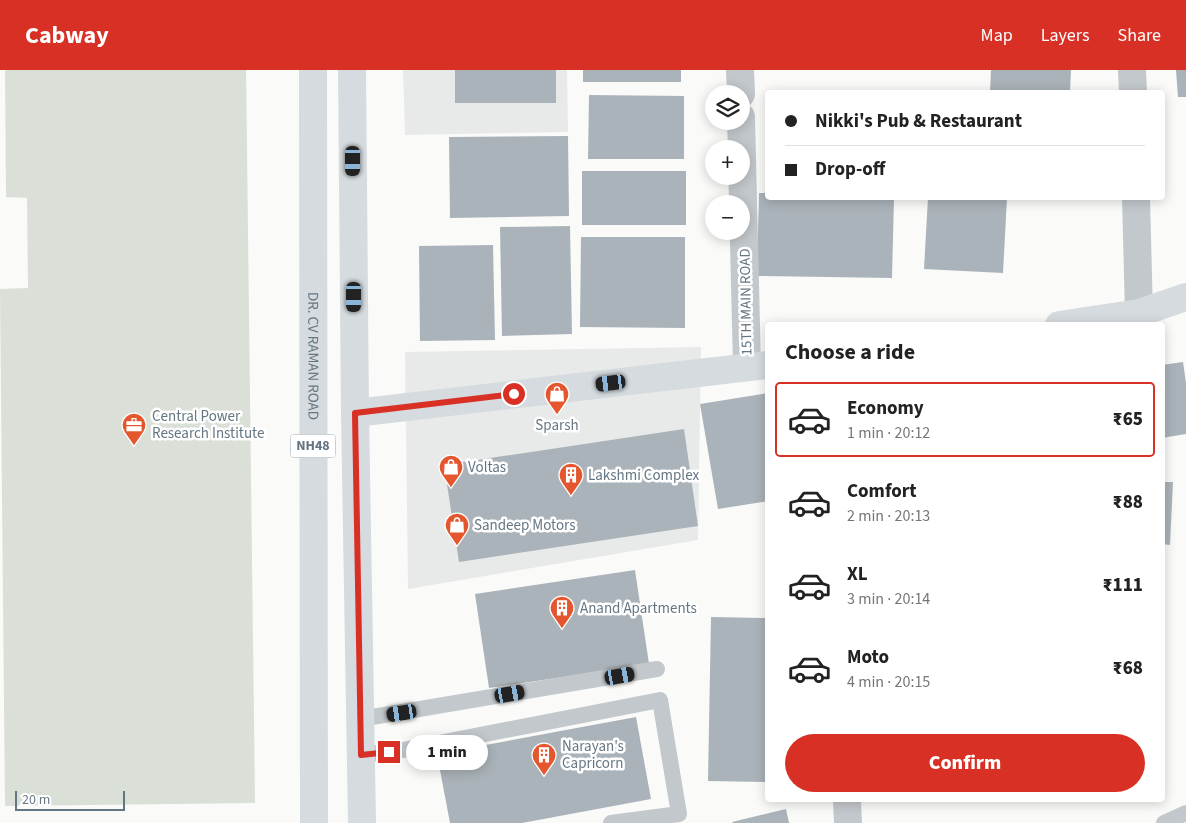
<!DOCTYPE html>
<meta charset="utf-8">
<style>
:root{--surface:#fff;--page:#f6f6f6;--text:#222;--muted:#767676;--line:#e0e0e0;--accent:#d93025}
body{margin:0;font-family:"Source Sans 3",sans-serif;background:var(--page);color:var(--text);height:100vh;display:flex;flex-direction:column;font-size:19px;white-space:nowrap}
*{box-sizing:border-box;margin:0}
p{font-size:16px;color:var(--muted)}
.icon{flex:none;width:28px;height:28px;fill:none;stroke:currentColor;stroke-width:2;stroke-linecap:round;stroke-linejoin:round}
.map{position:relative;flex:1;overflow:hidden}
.panel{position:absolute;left:765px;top:252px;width:400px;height:480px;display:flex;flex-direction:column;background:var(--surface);border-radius:5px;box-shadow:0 2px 12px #0003}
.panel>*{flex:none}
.top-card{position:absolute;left:765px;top:20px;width:400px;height:110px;border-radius:5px;box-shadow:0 2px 12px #0003;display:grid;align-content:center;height:110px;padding:0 20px;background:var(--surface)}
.controls{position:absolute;left:705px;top:15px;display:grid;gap:10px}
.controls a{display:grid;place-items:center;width:45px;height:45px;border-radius:50%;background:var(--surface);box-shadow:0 2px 12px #0003;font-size:25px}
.scale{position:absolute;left:15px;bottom:12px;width:110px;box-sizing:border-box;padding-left:5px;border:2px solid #657683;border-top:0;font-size:14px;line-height:18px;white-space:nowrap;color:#657683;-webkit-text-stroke:4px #fff;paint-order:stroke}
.end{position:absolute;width:22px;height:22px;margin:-11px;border:6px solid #d93025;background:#fff;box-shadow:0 0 0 2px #fff}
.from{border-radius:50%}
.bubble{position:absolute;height:35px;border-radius:18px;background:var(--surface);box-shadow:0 2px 12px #0003;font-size:16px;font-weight:800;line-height:35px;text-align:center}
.car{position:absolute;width:15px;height:30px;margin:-15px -8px;border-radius:6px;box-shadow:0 0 4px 1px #0007;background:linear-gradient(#222 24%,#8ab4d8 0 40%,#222 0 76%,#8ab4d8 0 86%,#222 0)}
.top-card b{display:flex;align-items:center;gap:18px;height:48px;font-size:19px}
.top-card b+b{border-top:1px solid var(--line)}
.top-card i{width:12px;height:12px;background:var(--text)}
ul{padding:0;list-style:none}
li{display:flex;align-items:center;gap:15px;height:75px;margin:0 10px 8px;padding:0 10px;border:2px solid transparent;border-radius:5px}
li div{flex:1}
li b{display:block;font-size:19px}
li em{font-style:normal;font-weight:800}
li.current{border-color:var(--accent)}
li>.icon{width:45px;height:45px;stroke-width:1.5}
h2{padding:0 20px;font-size:22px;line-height:60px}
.primary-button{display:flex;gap:10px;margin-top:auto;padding:10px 20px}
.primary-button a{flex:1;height:58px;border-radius:30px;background:var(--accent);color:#fff;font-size:20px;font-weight:800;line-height:58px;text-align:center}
header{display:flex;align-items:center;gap:30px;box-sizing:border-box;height:70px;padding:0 25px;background:var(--accent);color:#fff}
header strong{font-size:24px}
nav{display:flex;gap:28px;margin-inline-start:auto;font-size:18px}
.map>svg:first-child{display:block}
</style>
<header>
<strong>Cabway</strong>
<nav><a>Map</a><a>Layers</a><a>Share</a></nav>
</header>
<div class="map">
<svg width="1186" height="753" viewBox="0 0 1186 753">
<rect width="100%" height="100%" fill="#fafaf8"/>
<g fill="#e8e9e9">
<path d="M 403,0 L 567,0 L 568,62 L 405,65 Z"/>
<path d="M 701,277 L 698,470 L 408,519 L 405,282 Z"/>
</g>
<path fill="#dadfd7" d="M 5,0 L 246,0 L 255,733 L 5,736 L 0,219 L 28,218 L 27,128 L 6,127 Z"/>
<g fill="#aab3b9">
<rect x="455" y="0" width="101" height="33"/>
<rect x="583" y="0" width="98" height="12"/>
<path d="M 991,0 L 1071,0 L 1070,22 L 990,22 Z"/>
<path d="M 1176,0 L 1186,0 L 1186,27 L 1178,27 Z"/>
<path d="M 589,25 L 684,26 L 684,89 L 588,89 Z"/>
<path d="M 568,66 L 569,146 L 450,148 L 449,67 Z"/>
<rect x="582" y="101" width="104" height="54"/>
<path d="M 759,123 L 768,123 L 768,128 L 894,128 L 892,208 L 757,206 Z"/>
<path d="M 928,128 L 1007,128 L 1003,203 L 924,199 Z"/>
<path d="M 570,156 L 572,264 L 502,266 L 500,157 Z"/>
<path d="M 581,167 L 685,167 L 685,258 L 580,257 Z"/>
<path d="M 493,175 L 495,270 L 420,271 L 419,176 Z"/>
<path d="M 1183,292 L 1186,313 L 1186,364 L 1162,368 L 1162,295 Z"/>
<path d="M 768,323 L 768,431 L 718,439 L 700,334 Z"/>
<path d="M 684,359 L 698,456 L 459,492 L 444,395 Z"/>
<path d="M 1162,412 L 1173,412 L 1170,475 L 1162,474 Z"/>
<path d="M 635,500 L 649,594 L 489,618 L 475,524 Z"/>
<path d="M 711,547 L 768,548 L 768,712 L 708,711 Z"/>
<path d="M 636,647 L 651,729 L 522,753 L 450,753 L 437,684 Z"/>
<path d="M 786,739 L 789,753 L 733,753 L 732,752 Z"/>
</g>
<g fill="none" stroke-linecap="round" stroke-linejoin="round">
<g stroke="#c3c8cc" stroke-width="16">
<path d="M 360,649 L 657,599"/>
<path d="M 361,685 L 403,680 L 660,630 L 679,744 L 611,753"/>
<path d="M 1164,753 L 1186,743"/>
</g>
<g stroke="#c3c8cc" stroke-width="28">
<path d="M 740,0 L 741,24"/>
<path d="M 1132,0 L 1133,22"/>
<path d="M 741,47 L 747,297"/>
<path d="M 1136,128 L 1139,243"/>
<path d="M 847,730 L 848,753"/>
</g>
<g stroke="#d6dbdf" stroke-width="28">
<path d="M 1059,255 L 1139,243 L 1186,227"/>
<path d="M 355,343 L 768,295"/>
</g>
<g stroke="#d6dbdf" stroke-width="28">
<path id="s1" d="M 313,0 L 314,753"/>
<path d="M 352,0 L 355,343 L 362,753"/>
</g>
</g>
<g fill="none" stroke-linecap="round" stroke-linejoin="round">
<path stroke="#d93025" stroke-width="6" d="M 389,682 L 361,685 L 355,343 L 514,324"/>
</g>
<defs>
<symbol id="shop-pin" viewBox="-11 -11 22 30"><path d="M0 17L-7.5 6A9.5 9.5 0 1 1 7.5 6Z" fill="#e4572e" stroke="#fff"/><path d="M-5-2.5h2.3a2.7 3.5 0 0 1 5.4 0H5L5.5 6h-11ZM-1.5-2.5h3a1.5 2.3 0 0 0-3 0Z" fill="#fff"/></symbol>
<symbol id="office-pin" viewBox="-11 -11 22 30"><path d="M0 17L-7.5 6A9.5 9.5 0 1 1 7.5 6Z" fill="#e4572e" stroke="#fff"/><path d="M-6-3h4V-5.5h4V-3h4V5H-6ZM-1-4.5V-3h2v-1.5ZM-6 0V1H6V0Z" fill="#fff"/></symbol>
<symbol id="building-pin" viewBox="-11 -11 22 30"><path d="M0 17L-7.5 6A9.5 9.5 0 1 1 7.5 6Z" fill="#e4572e" stroke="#fff"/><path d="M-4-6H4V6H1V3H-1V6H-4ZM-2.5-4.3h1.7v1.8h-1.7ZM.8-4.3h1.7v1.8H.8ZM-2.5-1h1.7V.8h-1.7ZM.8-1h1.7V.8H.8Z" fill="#fff"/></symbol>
</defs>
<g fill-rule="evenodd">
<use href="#shop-pin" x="543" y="310" width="28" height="38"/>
<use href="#office-pin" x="120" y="341" width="28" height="38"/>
<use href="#shop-pin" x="437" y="383" width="28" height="38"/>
<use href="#building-pin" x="557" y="391" width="28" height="38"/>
<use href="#shop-pin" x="443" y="441" width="28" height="38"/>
<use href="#building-pin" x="548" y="524" width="28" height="38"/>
<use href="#building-pin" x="530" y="671" width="28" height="38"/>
</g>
<g text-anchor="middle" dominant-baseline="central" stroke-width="5" stroke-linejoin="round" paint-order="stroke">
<rect fill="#fff" stroke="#939fa8" stroke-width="1" x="290.5" y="364.5" width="45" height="23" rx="4"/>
<g font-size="14" font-weight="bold" fill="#657683">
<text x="313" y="376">NH48</text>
</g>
<g font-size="15" fill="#657683" stroke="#fff">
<text transform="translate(746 232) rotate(-91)">15TH MAIN ROAD</text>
<text stroke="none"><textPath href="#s1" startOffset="286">DR. CV RAMAN ROAD</textPath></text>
</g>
<g font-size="15" fill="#657683" stroke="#fff" text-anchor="start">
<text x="152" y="346">Central Power<tspan x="152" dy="17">Research Institute</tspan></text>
<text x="557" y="355" text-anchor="middle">Sparsh</text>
<text x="468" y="397">Voltas</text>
<text x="588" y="405">Lakshmi Complex</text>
<text x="474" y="455">Sandeep Motors</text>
<text x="580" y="538">Anand Apartments</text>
<text x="562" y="676">Narayan's<tspan x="562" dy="17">Capricorn</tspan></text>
</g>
</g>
</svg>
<div class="controls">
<a><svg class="icon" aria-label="layers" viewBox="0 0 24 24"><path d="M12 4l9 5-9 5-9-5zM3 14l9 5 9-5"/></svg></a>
<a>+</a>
<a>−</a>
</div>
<div class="scale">20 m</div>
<i class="end from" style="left:514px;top:324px"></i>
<i class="end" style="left:389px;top:682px"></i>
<div class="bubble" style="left:406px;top:665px;width:82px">1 min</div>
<i class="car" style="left:353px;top:91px;rotate:180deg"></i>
<i class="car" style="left:354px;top:227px;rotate:180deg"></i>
<i class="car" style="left:611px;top:313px;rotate:263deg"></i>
<i class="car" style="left:620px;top:606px;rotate:80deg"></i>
<i class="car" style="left:510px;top:624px;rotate:80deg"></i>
<i class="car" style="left:402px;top:643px;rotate:261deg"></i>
<div class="top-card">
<b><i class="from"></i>Nikki's Pub &amp; Restaurant</b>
<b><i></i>Drop-off</b>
</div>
<section class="panel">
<h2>Choose a ride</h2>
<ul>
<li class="current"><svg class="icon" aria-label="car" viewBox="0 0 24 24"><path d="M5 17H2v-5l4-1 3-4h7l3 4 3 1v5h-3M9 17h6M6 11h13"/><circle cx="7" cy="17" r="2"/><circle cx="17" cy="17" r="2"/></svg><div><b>Economy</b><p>1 min · 20:12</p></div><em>₹65</em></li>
<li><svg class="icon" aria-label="car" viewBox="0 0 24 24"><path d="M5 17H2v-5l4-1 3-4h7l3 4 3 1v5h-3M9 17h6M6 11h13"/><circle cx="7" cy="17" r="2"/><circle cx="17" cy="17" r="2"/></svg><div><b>Comfort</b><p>2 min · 20:13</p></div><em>₹88</em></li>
<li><svg class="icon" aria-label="car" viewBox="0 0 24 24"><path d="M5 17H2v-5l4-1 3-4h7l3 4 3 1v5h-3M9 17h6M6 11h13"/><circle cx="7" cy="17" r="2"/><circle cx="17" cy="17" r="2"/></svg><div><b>XL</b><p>3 min · 20:14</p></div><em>₹111</em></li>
<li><svg class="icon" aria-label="car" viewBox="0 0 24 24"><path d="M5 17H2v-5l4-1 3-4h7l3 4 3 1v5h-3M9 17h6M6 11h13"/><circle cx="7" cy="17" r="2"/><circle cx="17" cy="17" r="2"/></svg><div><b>Moto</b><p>4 min · 20:15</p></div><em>₹68</em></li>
</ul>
<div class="primary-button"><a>Confirm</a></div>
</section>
</div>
